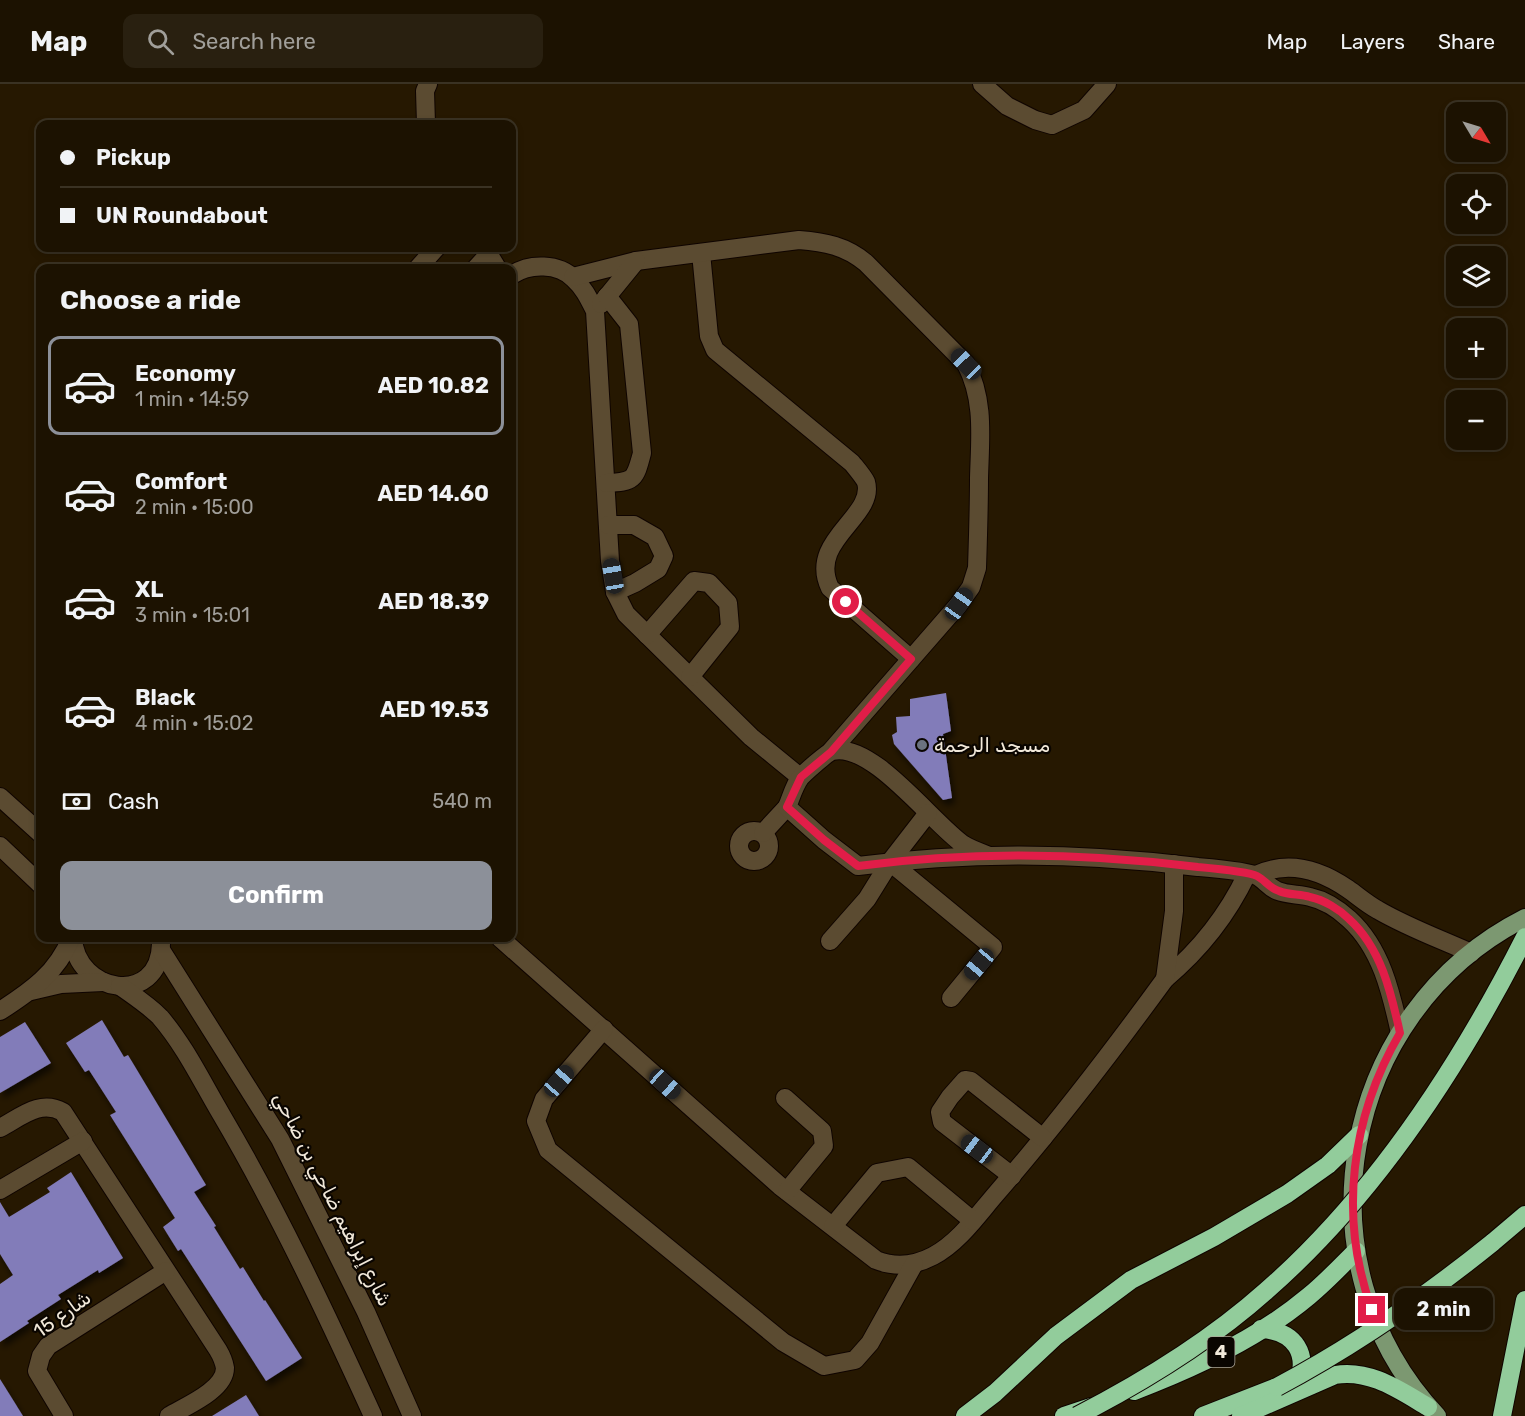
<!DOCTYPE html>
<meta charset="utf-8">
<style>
:root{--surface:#1c1201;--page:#292010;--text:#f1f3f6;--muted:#a09e99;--line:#3a3223;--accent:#8c9099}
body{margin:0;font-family:Rubik,"Noto Sans Arabic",sans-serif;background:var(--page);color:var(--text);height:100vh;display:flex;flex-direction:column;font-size:22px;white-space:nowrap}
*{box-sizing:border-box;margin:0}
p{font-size:20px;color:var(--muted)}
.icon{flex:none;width:33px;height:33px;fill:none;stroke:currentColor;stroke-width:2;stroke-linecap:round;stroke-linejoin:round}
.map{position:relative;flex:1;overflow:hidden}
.sheet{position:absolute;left:36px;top:180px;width:480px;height:678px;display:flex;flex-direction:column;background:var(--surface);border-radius:12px;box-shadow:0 3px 9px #0003,0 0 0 2px var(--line)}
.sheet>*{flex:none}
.guide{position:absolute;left:36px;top:36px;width:480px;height:132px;border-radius:12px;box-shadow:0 3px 9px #0003,0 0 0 2px var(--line);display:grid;align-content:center;height:132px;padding:0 24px;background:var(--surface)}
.needle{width:39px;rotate:128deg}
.tools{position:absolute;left:1446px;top:18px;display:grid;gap:12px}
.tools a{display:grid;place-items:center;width:60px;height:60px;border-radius:12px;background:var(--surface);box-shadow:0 3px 9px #0003,0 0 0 2px var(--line);font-size:30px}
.end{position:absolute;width:27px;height:27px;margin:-14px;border:8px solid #e11d48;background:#fff;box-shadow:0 0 0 3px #fff}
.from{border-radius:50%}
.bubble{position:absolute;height:42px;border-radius:12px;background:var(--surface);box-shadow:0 3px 9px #0003,0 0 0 2px var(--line);font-size:20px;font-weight:700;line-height:42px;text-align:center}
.car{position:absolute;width:18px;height:36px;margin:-18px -9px;border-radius:8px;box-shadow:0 0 4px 2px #0007;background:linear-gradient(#222 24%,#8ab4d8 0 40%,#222 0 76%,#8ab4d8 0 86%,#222 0)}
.guide b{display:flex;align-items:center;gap:21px;height:57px;font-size:22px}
.guide b+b{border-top:2px solid var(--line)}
.guide i{width:15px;height:15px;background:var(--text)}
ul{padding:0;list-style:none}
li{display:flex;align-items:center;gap:18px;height:99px;margin:0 12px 9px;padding:0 12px;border:3px solid transparent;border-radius:12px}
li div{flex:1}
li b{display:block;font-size:22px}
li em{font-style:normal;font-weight:700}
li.active{border-color:var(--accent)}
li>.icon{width:54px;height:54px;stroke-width:1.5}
h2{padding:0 24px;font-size:27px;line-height:72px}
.pay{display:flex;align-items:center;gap:15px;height:66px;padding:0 24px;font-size:22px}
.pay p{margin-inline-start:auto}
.action{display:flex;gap:12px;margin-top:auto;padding:12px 24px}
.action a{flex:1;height:69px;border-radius:12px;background:var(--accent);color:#fff;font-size:24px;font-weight:700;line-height:69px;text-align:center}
header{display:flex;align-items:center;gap:36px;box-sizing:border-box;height:84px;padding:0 30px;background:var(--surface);border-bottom:2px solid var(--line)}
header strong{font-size:28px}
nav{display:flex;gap:33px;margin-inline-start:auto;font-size:21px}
.search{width:420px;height:54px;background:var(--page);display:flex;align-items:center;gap:15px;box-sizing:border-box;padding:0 21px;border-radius:12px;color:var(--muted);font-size:22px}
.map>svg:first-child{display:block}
</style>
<header>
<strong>Map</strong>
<div class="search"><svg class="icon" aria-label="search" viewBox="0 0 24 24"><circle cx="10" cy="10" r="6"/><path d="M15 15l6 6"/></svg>Search here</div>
<nav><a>Map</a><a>Layers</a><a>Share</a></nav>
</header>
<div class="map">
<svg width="1525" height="1332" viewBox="0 0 1525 1332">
<defs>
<filter id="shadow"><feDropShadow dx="3" dy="5.5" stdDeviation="3" flood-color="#0009"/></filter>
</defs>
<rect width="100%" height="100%" fill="#261801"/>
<g fill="#827cb9" filter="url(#shadow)">
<path d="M 946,609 L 951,647 L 943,650 L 952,714 L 943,716 L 894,660 L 892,651 L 897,648 L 896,633 L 910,632 L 910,615 Z"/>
<path d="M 102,936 L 124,973 L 128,971 L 206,1101 L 194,1108 L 216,1142 L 214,1143 L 240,1185 L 243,1183 L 264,1217 L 265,1216 L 302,1274 L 266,1297 L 181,1165 L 178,1167 L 163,1143 L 175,1134 L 110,1031 L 116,1028 L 89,986 L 85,988 L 66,959 Z"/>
<path d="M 25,938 L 51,979 L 0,1009 L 0,953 Z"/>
<path d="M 71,1088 L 123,1174 L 99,1189 L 98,1186 L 58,1211 L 61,1215 L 27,1237 L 29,1239 L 0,1258 L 0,1200 L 13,1191 L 0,1170 L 0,1118 L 9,1133 L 50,1108 L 47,1104 Z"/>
<path d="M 0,1295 L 23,1332 L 0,1332 Z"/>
<path d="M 246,1311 L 259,1332 L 212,1332 Z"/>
</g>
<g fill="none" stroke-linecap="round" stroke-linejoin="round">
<defs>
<g id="minor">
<path d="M 982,0 L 1007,22 L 1035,36 L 1052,41 L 1084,26 L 1107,0"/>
<path d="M 426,40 L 425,7 L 428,0"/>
<path d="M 485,164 L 497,184"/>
<path d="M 701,169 L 709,252 L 715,266 L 852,379 C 856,384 863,392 866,398 C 876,433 807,456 830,504 L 911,575"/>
<path d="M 418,184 L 436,164"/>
<path d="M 476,184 L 489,170"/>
<path d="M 512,191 C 529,179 559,179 574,195 C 584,204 589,215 595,227 L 610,477 L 615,508 L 626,530 L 751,653 L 800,693"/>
<path d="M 573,193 L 636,177 L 799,156 C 825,158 846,162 866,179 L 966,280 C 985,317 980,354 979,394 C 979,424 978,454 977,484 L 971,503 L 959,520 L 831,667"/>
<path d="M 601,220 L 636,177"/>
<path d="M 606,399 C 634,398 635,396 642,369 L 629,240 L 607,212"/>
<path d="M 608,441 L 634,441 L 655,453 L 664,472 L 658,485 L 635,499 L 615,508"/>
<path d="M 647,551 L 694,497 L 709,499 L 728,519 L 730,543 L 690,593"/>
<path d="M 0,713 L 40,749"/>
<circle cx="754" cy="762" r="15"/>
<path d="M 763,749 L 787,723"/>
<path d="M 0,762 L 40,800"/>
<path d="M 990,772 C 982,769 972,766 964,761 C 932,739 872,657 832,667 C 827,669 804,689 800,694 C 794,702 791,714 787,723 L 824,756 L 858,782 C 970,767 1086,769 1198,783 C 1210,784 1248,787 1257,792 C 1265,796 1269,804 1278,807 C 1288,811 1300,810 1310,813 C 1324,816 1338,825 1349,835 C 1381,864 1391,908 1400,949"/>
<path d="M 890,778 L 993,863 L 951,914"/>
<path d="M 1256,791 C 1288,776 1319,785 1348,805 C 1358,812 1367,820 1378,826 C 1407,843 1440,855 1471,869"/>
<path d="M 73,854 C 76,909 159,924 161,860"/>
<path d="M 500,854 L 780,1102 L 876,1176 C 896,1184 914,1182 933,1172 C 958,1159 977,1132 995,1111 C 1055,1042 1111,969 1165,895 C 1201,865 1227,832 1247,790"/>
<path d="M 830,857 L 867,815 L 890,778 L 928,729"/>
<path d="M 161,866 L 280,1055 L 366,1228 L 412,1332"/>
<path d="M 1165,895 L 1174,827 L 1174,780"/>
<path d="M 120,902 C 134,912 148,921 160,933 C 185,962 202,998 221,1030 C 278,1127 326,1229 373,1332"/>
<path d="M 31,907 L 61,900 L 103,898"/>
<path d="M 0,927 C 31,907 57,889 71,854"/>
<path d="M 604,945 L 544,1015 L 536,1037 L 548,1066 L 783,1258 L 824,1282 L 855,1276 L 870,1259 L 914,1180"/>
<path d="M 785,1014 L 822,1047 L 824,1062 L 787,1107"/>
<path d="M 0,1044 C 21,1033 40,1015 63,1028 L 218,1266 C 221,1271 224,1278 225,1284 C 225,1306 186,1322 169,1332"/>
<path d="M 1012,1092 L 942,1038 L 940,1028 L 950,1013 L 965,996 L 971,997 L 1043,1054"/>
<path d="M 0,1106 L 83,1057"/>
<path d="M 833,1142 L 877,1089 L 908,1083 L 973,1137"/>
<path d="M 64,1332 L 37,1287 L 41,1272 L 48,1262 L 166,1187"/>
</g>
<path id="major" d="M 1437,1332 C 1294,1180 1339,928 1525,834"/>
<g id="highway">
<path d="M 1492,1159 L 1525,1131"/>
<path d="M 1261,1245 C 1295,1247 1310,1270 1297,1302"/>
<path d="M 1134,1307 C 1195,1284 1259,1254 1309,1212 C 1326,1198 1341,1182 1356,1167"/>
<path d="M 965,1332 L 995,1309 L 1056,1252 L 1131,1196 L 1214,1153 L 1287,1110 L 1328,1081 L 1359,1051"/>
<path d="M 1064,1332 L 1091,1323"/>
<path d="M 1203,1332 L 1277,1303"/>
<path d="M 1241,1332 L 1335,1291 C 1370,1285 1399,1306 1428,1323"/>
<path d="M 1502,1332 L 1525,1216"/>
</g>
</defs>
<use href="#minor" stroke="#0f0400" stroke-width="20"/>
<use href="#major" stroke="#0f0400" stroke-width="20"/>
<use href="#highway" stroke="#0f0400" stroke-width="20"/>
<use href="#minor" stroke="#5b4b31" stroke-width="18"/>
<use href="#major" stroke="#7c9871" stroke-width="18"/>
<use href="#highway" stroke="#92cc9b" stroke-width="18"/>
<defs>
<g id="highway-bridge">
<path d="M 1277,1303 C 1354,1262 1425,1213 1492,1159"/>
<path d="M 1077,1332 C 1143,1298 1210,1257 1266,1207 C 1376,1111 1459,983 1525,853"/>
</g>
</defs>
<use href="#highway-bridge" stroke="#0f0400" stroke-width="20" stroke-linecap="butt"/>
<use href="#highway-bridge" stroke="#92cc9b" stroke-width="18"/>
</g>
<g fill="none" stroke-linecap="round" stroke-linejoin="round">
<path stroke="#e11d48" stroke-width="8" d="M 846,518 L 911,575 L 831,668 L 801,693 L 787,723 L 824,756 L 858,782 C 970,767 1086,769 1198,783 C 1209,784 1249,788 1257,792 C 1265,796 1269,804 1279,807 C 1288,811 1300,810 1310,813 C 1324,816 1339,825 1349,835 C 1381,864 1391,908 1400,949 C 1351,1033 1338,1133 1372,1226"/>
</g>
<circle fill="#6b7280" stroke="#0a0500" stroke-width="2" cx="922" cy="661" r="6"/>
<g text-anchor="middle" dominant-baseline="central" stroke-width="4.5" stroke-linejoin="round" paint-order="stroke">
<rect fill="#0a0500" stroke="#aca599" stroke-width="1.5" x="1207.5" y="1253" width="27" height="30" rx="4.5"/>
<g font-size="18" font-weight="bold" fill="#f2e9da">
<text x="1221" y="1268">4</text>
</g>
<g font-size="20" fill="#f2e9da" stroke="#0a0500" text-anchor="start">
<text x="934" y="661">مسجد الرحمة</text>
</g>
<g font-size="20" fill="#f2e9da" stroke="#0a0500">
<text transform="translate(333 1115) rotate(63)">شارع إبراهيم ضاحي بن ضاحي</text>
<text transform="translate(62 1230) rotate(-36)">شارع 15</text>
</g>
</g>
</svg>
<div class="tools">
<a><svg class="needle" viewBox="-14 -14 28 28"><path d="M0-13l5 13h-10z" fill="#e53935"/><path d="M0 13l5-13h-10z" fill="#a09e99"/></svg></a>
<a><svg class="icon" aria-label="locate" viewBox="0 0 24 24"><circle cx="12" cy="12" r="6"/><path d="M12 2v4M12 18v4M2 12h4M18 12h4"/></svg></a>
<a><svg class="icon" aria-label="layers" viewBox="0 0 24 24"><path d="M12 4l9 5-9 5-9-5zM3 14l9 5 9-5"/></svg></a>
<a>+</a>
<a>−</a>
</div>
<i class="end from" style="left:846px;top:518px"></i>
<i class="end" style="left:1372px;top:1226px"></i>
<div class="bubble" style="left:1394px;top:1204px;width:99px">2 min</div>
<i class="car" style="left:966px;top:280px;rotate:316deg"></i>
<i class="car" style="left:613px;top:492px;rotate:350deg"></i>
<i class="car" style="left:959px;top:520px;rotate:35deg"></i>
<i class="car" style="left:979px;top:880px;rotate:220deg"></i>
<i class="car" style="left:559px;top:997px;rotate:41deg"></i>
<i class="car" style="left:665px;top:1000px;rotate:132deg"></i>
<i class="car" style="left:977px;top:1065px;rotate:307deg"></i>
<div class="guide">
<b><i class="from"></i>Pickup</b>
<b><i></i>UN Roundabout</b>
</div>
<section class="sheet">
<h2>Choose a ride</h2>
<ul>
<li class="active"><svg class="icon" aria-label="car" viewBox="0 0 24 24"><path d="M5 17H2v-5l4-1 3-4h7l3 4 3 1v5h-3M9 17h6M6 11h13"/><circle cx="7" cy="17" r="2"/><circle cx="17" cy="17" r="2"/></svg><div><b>Economy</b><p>1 min · 14:59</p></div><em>AED 10.82</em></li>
<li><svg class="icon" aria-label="car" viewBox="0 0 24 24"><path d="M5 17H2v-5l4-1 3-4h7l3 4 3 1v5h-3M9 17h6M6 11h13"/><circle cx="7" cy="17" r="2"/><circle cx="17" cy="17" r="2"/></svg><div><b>Comfort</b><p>2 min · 15:00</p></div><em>AED 14.60</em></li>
<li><svg class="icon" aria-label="car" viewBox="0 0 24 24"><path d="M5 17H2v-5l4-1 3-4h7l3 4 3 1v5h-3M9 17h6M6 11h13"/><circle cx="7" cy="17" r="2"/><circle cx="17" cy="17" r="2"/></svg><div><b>XL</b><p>3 min · 15:01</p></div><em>AED 18.39</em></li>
<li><svg class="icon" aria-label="car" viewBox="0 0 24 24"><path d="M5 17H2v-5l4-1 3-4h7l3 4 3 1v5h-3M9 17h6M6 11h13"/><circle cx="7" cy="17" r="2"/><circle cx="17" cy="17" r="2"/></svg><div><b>Black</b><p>4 min · 15:02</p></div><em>AED 19.53</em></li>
</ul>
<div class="pay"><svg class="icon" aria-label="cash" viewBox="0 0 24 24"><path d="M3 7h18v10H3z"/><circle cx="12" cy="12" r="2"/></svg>Cash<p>540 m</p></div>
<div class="action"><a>Confirm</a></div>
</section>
</div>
